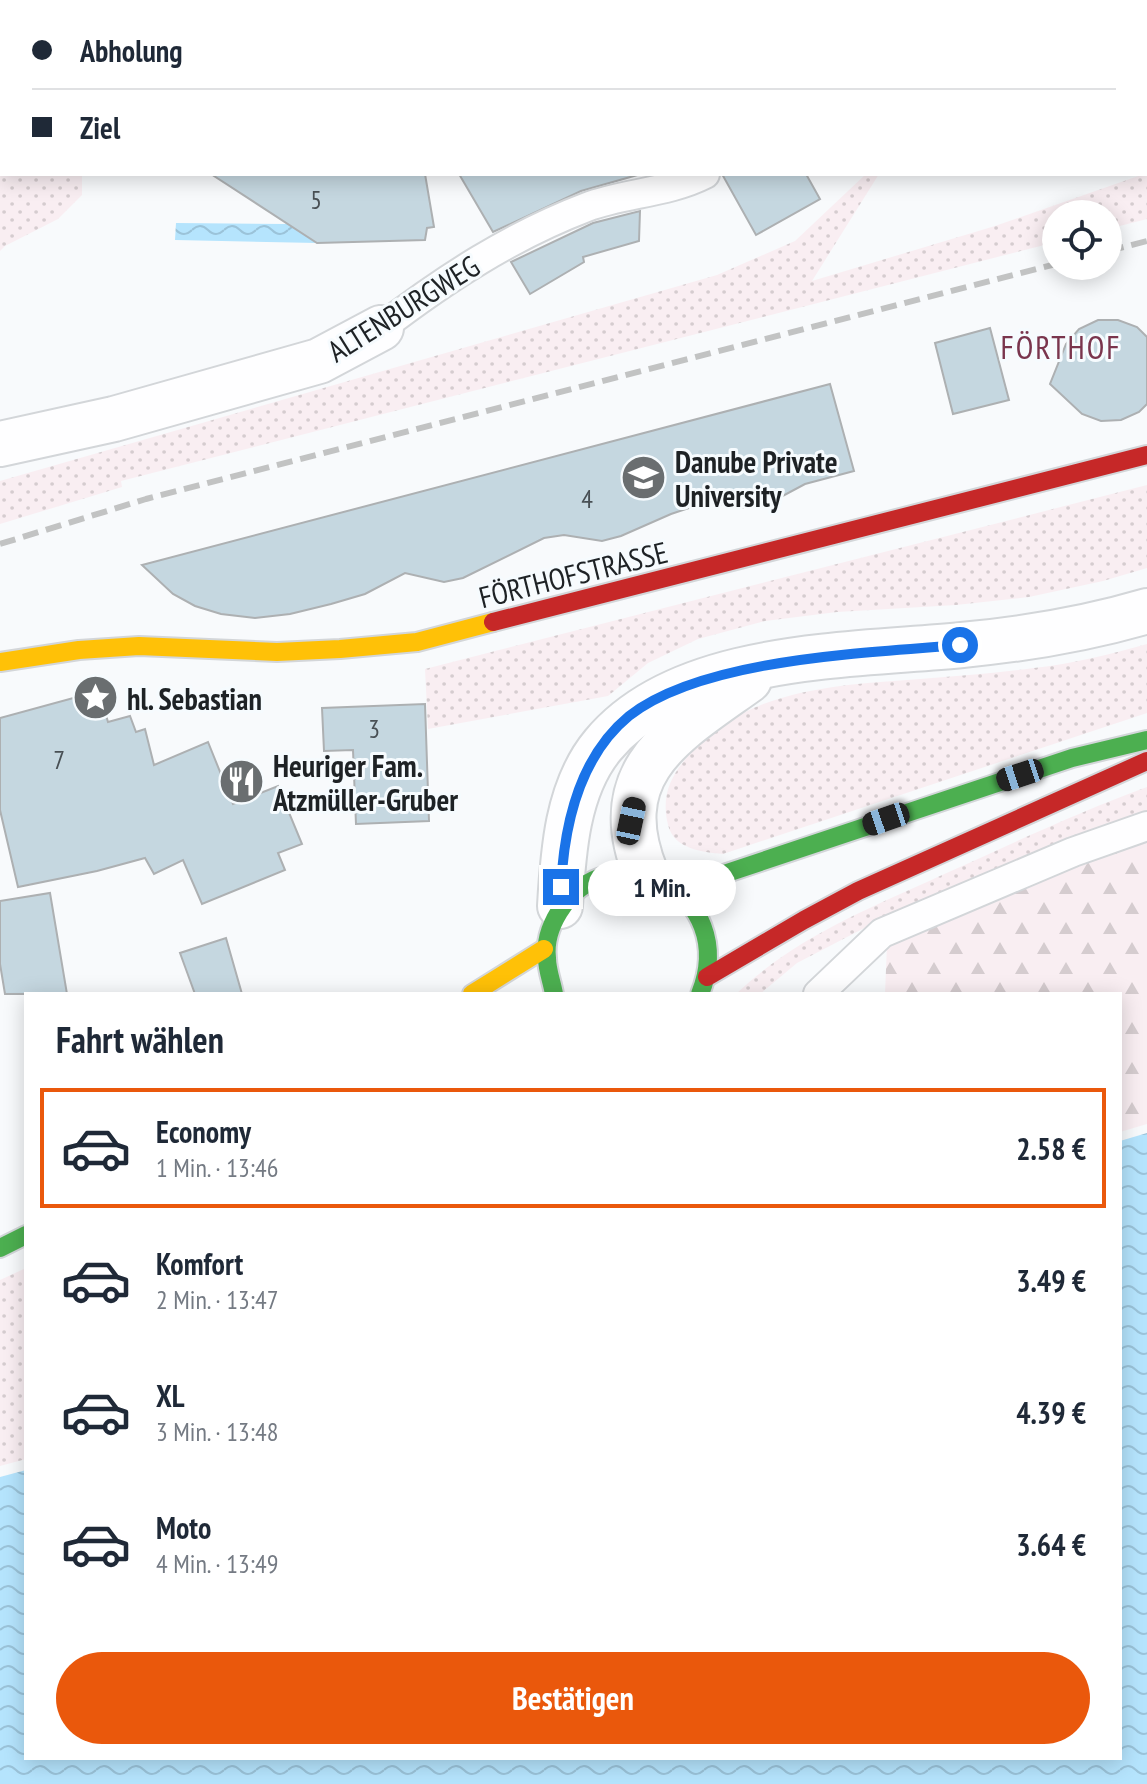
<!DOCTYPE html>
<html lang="de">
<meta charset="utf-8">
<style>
:root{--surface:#fff;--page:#f2f2f3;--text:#1f2937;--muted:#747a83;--line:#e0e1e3;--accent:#ea580c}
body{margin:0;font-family:"PT Sans Narrow",sans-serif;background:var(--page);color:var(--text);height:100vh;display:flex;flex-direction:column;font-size:30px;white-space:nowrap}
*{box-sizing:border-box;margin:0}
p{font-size:26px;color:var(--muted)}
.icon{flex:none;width:44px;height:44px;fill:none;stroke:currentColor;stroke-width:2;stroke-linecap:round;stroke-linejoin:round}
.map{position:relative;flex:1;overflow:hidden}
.details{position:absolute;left:24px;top:992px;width:1098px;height:768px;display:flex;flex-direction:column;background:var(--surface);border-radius:0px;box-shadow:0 4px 20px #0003}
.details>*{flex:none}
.top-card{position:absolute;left:0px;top:0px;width:1148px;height:176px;box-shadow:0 4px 20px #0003;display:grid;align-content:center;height:176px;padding:0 32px;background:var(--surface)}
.fabs{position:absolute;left:1042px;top:200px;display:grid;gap:16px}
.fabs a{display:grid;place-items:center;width:80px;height:80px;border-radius:50%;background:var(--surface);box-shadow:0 4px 20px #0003;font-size:40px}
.end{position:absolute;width:36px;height:36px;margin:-18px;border:10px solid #1a73e8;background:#fff;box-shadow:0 0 0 4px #fff}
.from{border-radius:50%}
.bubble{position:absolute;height:56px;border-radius:28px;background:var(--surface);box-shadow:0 4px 20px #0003;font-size:26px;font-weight:700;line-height:56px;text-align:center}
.car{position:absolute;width:24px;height:48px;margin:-24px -12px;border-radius:10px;box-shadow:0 0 6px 2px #0007;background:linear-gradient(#222 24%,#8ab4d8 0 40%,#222 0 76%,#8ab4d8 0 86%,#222 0)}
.top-card b{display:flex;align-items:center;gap:28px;height:76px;font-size:30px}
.top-card b+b{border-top:2px solid var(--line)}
.top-card i{width:20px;height:20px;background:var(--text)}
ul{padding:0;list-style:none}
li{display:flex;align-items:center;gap:24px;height:120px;margin:0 16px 12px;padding:0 16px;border:4px solid transparent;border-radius:0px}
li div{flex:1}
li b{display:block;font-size:30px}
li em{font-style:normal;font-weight:700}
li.on{border-color:var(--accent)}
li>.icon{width:72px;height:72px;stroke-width:1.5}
h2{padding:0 32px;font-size:36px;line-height:96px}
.primary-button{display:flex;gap:16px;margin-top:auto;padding:16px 32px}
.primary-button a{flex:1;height:92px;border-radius:48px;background:var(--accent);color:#fff;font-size:32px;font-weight:700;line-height:92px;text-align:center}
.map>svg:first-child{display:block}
</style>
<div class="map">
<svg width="1147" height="1784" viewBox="0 0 1147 1784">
<defs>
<pattern id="grass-dots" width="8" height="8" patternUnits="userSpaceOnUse" patternTransform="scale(2)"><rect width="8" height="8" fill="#f9eef2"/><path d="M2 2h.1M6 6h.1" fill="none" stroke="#d5cccf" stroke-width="1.8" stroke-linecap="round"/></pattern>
<pattern id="forest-firs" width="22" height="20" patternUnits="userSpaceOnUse" patternTransform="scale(2)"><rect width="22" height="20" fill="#f9eef2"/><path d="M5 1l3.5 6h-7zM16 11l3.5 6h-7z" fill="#d5cccf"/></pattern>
<pattern id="water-waves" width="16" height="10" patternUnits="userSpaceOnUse" patternTransform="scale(2)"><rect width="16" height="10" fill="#b5e4fd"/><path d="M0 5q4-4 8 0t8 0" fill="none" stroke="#9bc3d9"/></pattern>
</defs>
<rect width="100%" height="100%" fill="#f8fafc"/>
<g fill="url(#grass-dots)">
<path d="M 0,0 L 271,0 L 272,2 L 2,2 L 2,174 L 82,174 L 82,195 L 58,219 L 5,246 L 0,251 Z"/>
<path d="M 1147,173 L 1147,219 L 1108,229 L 1108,214 L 1056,214 L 1056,242 L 121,481 L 122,487 L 0,524 L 0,481 L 717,275 L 795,241 L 866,174 L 879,174 L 812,281 L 995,226 Z"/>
<path d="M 1147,485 L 1147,568 L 1103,581 L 1029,597 L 956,605 L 837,612 L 765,621 L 698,639 L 648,663 L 608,696 L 428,729 L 425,669 Z"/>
<path d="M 1147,644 L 1147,713 L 723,854 C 702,852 674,849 668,825 C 661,796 670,776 690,754 C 747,688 840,685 920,679 C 958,676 996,673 1034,668 C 1072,664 1111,654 1147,644 Z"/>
<path d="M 1147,787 L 1147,810 L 1069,837 L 874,923 L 797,963 L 760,994 L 736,994 C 796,937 866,910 940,876 C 1009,845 1076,813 1147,787 Z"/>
<path d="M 26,1268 L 26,1459 L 0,1466 L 0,1280 Z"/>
</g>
<path fill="url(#forest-firs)" d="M 1147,840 L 1147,1124 L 1120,1132 L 1120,994 L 885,994 L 887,945 L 1080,862 Z"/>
<g fill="url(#water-waves)">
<path d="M 176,223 L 288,224 L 317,243 L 175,240 Z"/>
<path d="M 1147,1133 L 1147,1784 L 0,1784 L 0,1477 L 26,1470 L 26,1758 L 1120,1758 L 1120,1141 Z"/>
</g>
<g fill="#c5d7e0" stroke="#adb0b2" stroke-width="2">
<path d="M 211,174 L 425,174 L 434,227 L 427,228 L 425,240 L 317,243 Z"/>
<path d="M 459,174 L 641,174 L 581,191 L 493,232 Z"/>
<path d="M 722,174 L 806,174 L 820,199 L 756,235 Z"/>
<path d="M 640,211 L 639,241 L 583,257 L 584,262 L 530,294 L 511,262 L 593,223 Z"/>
<path d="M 1098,320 L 1118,320 L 1137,327 L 1147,337 L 1147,404 L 1139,412 L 1121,420 L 1101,421 L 1082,414 L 1050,384 L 1066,344 L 1079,329 Z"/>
<path d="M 990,328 L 1009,400 L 953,414 L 935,343 Z"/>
<path d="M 830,384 L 854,471 L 805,484 L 764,506 L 740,508 L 707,502 L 671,514 L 621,536 L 602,541 L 564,535 L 544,538 L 463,578 L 444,582 L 405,573 L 365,594 L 331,604 L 290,614 L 255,618 L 221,614 L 195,606 L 173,594 L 142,565 Z"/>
<path d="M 99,691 L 108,722 L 130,716 L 136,732 L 145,729 L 154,765 L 208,742 L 233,804 L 278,786 L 302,844 L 278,853 L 285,870 L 202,904 L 183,860 L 154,874 L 145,858 L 97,871 L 18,887 L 0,810 L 0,718 Z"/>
<path d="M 425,704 L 429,821 L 356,824 L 353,750 L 324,751 L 322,708 Z"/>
<path d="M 50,893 L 67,994 L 5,994 L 0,964 L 0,901 Z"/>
<path d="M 226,938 L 242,994 L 195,994 L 180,953 Z"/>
</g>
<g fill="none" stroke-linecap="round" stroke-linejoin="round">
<defs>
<g id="lane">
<path d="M 381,328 C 445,279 511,236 587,207 C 624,193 668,193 705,174"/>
<path d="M 818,994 L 882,933 L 1073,852 L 1147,826"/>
</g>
<g id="street">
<path d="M 0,444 L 114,419 L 319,361 L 381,328"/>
<path d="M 646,874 C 604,771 675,733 749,680"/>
<path d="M 560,906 C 563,853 567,788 603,745 C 680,652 851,656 962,645 C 1025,639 1086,629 1147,611"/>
</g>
<g id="fast">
<path d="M 671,885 L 709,879 L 1072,758 L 1147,740"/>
<path d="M 554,994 C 552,982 547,970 547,958 C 545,942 551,925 559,912 C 611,828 741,892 700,994"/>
<path d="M 0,1248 L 26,1235"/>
</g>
<g id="slow">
<path d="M 0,662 L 79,650 L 139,646 L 277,652 L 340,649 L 417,642 L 493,622"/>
<path d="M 472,994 L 544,949"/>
</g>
<g id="jam">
<path d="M 493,622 L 1147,455"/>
<path d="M 707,977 L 804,920 L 858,891 L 1147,761"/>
</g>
</defs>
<use href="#lane" stroke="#d3d6d9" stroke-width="32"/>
<use href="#street" stroke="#d3d6d9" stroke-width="48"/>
<use href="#fast" stroke="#d3d6d9" stroke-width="22"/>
<use href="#slow" stroke="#d3d6d9" stroke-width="22"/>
<use href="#jam" stroke="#d3d6d9" stroke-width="22"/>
<use href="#lane" stroke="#fefeff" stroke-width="28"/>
<use href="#street" stroke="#fefeff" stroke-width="44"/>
<use href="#fast" stroke="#4caf50" stroke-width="18"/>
<use href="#slow" stroke="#ffc107" stroke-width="18"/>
<use href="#jam" stroke="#c62828" stroke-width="18"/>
<g stroke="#c2c3c3" stroke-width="6" stroke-dasharray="16 8" stroke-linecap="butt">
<path d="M 1108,251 L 1147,241"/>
<path d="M 0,544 L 146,499 L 1056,264"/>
</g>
</g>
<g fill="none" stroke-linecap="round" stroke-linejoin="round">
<path stroke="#1a73e8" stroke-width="10" d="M 561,887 C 564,826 579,757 629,716 C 703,658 868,653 960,645"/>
</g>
<defs>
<symbol id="university-disc" viewBox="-11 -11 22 22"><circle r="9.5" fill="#6a6e70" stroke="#f6fbfe"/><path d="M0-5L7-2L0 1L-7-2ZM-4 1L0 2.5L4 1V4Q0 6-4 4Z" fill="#fff"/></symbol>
<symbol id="sight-disc" viewBox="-11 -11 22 22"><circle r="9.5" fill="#6a6e70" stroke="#f6fbfe"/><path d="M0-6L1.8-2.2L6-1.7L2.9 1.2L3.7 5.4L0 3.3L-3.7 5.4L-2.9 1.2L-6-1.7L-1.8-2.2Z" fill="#fff"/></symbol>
<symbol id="restaurant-disc" viewBox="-11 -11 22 22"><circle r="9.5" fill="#6a6e70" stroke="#f6fbfe"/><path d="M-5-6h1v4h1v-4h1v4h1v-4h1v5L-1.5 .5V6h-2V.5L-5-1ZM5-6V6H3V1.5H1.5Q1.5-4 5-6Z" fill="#fff"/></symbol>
</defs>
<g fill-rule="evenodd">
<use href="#university-disc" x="618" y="452" width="51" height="51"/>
<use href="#sight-disc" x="70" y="672" width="51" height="51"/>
<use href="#restaurant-disc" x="216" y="756" width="51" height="51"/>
</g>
<g text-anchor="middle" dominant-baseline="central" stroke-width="6" stroke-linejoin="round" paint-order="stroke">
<g font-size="26" fill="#484f54">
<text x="316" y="199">5</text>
<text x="587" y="498">4</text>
<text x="374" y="728">3</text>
<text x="59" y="759">7</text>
</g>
<g font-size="30" fill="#1e2225" stroke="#f6fbfe">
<text transform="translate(403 308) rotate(-32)">ALTENBURGWEG</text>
<text transform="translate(573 574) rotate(-14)">FÖRTHOFSTRASSE</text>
</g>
<g font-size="30" font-weight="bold" fill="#1e2225" stroke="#f6fbfe" text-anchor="start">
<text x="675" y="461">Danube Private<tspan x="675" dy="34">University</tspan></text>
<text x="127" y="698">hl. Sebastian</text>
<text x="273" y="765">Heuriger Fam.<tspan x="273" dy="34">Atzmüller-Gruber</tspan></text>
</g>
<g font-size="32" letter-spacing="2" fill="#7a354d" stroke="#f6fbfe">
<text x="1061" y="347">FÖRTHOF</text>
</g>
</g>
</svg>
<div class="fabs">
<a><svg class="icon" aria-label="locate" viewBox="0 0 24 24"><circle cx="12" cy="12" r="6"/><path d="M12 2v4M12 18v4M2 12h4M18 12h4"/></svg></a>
</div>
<i class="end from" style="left:960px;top:645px"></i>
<i class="end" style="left:561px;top:887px"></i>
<div class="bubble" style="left:588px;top:860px;width:148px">1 Min.</div>
<i class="car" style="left:1020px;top:775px;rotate:252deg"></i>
<i class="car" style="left:886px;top:819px;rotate:251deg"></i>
<i class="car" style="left:631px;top:821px;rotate:12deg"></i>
<div class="top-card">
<b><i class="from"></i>Abholung</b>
<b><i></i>Ziel</b>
</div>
<section class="details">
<h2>Fahrt wählen</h2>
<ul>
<li class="on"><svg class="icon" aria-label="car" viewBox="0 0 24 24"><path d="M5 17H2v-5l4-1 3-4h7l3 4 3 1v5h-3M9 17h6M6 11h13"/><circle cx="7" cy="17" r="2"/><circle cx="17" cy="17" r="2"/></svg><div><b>Economy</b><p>1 Min. · 13:46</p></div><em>2.58 €</em></li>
<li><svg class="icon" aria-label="car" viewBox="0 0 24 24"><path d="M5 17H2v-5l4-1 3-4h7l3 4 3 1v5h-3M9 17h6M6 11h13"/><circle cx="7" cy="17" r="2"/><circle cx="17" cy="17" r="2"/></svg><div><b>Komfort</b><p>2 Min. · 13:47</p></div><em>3.49 €</em></li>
<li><svg class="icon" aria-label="car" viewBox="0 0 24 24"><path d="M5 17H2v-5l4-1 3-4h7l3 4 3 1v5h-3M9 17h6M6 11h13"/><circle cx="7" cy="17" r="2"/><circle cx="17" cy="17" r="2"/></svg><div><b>XL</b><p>3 Min. · 13:48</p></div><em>4.39 €</em></li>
<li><svg class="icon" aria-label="car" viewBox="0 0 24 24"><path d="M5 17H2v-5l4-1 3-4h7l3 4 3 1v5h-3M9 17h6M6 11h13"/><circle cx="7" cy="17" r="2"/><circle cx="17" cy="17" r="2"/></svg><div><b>Moto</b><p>4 Min. · 13:49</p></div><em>3.64 €</em></li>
</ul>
<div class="primary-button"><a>Bestätigen</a></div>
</section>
</div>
